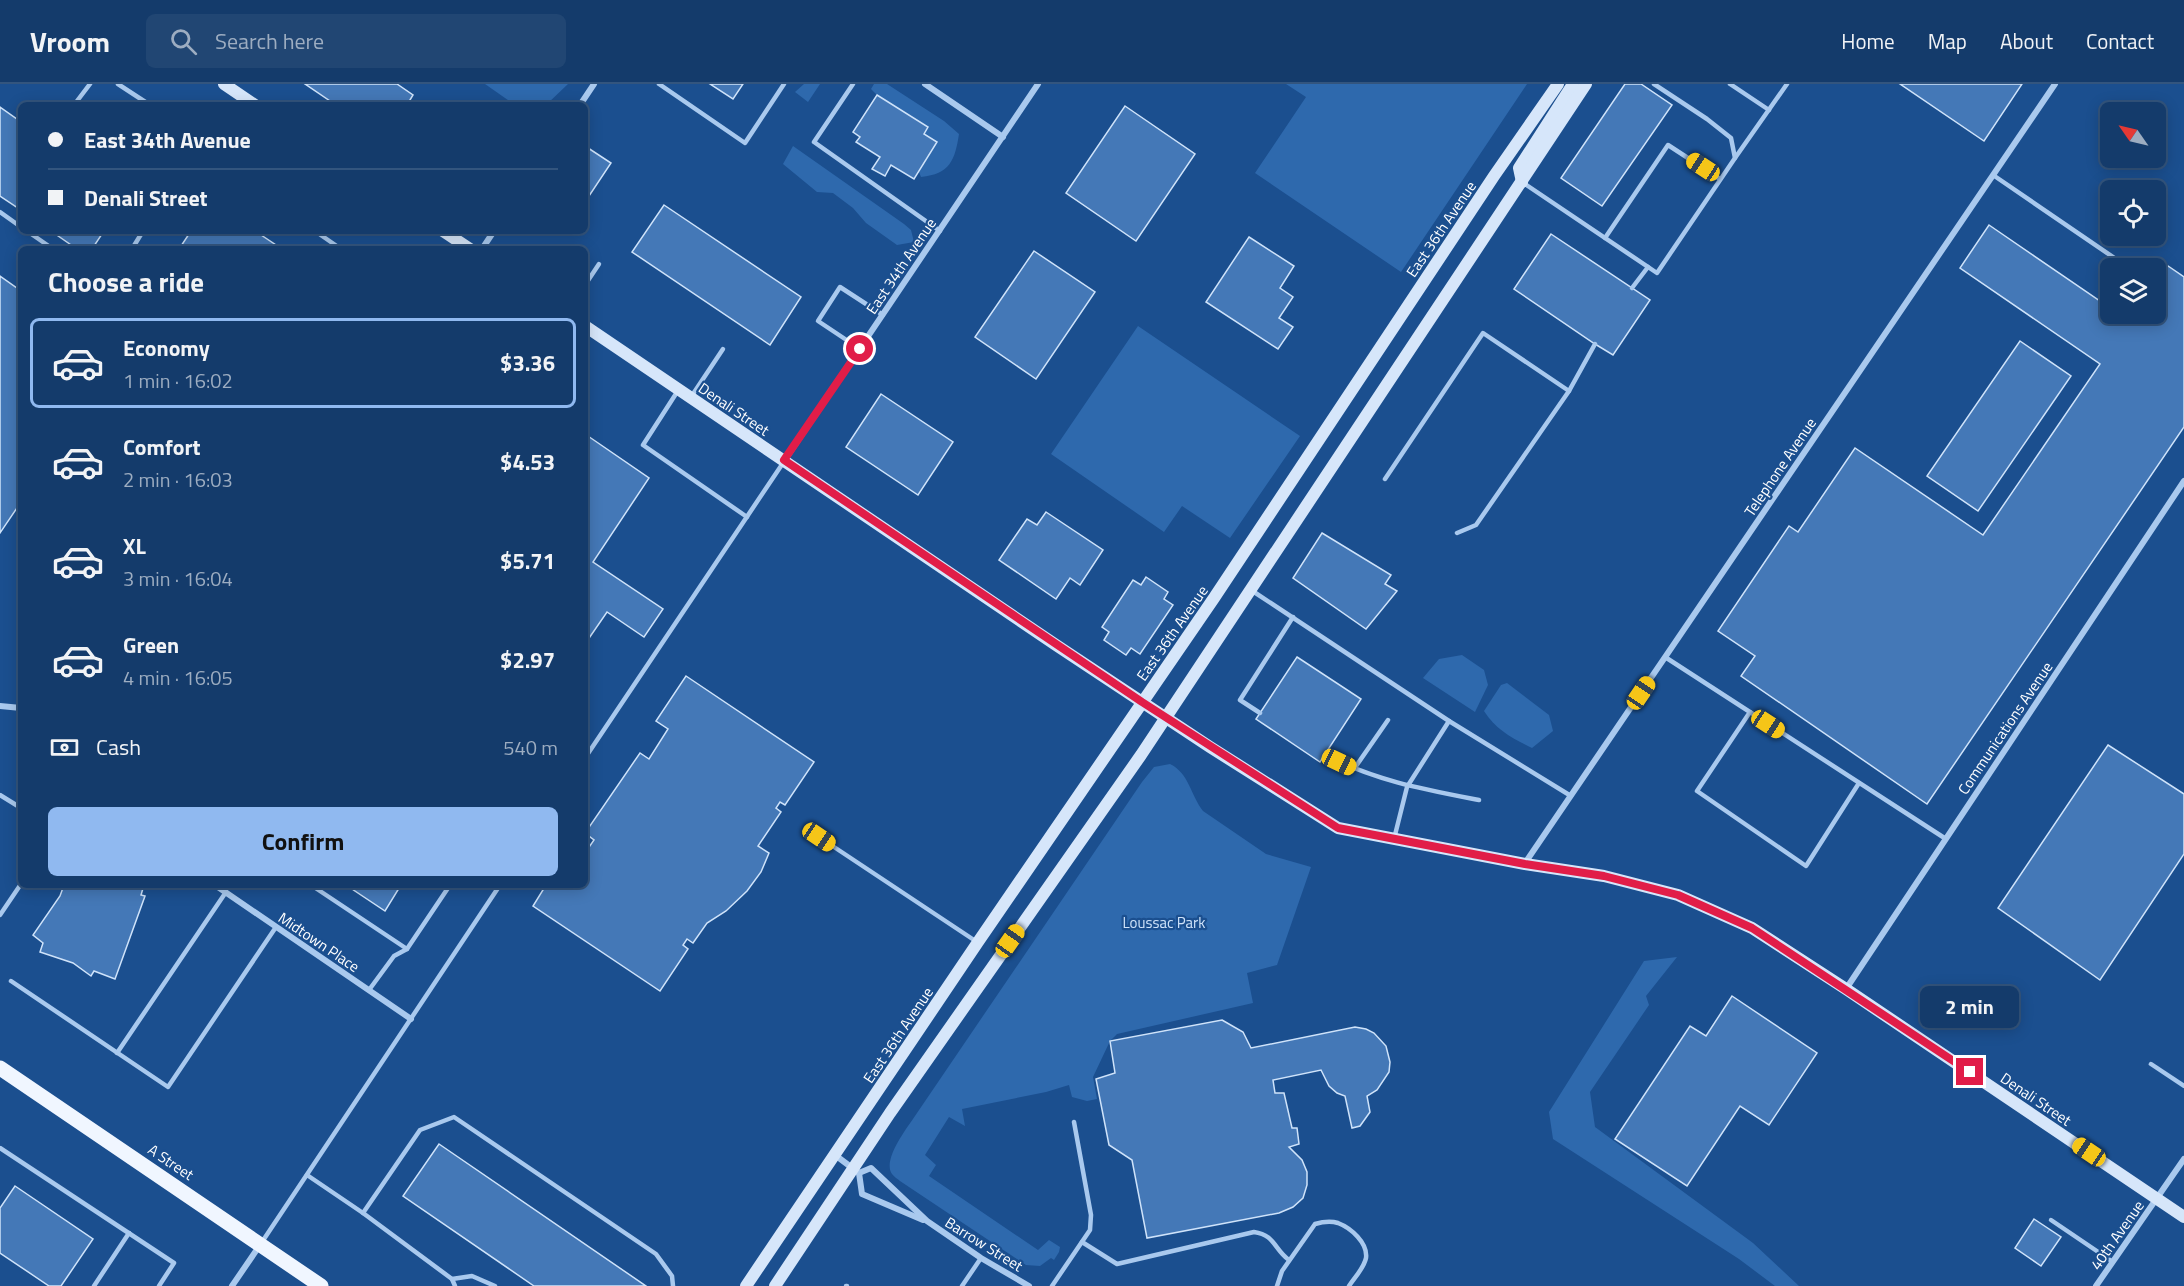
<!DOCTYPE html>
<meta charset="utf-8">
<style>
:root{--surface:#143b6b;--page:#214673;--text:#f1f3f6;--muted:#9dadc1;--line:#33557e;--accent:#90b9f0}
body{margin:0;font-family:"Titillium Web",sans-serif;background:var(--page);color:var(--text);height:100vh;display:flex;flex-direction:column;font-size:22px;white-space:nowrap}
*{box-sizing:border-box;margin:0}
p{font-size:20px;color:var(--muted)}
.icon{flex:none;width:33px;height:33px;fill:none;stroke:currentColor;stroke-width:2;stroke-linecap:round;stroke-linejoin:round}
.map{position:relative;flex:1;overflow:hidden}
.side{position:absolute;left:18px;top:162px;width:570px;height:642px;display:flex;flex-direction:column;background:var(--surface);border-radius:9px;box-shadow:0 3px 15px #0003,0 0 0 2px var(--line)}
.side>*{flex:none}
.guide{position:absolute;left:18px;top:18px;width:570px;height:132px;border-radius:9px;box-shadow:0 3px 15px #0003,0 0 0 2px var(--line);display:grid;align-content:center;height:132px;padding:0 30px;background:var(--surface)}
.needle{width:39px;rotate:304deg}
.tools{position:absolute;left:2100px;top:18px;display:grid;gap:12px}
.tools a{display:grid;place-items:center;width:66px;height:66px;border-radius:9px;background:var(--surface);box-shadow:0 3px 15px #0003,0 0 0 2px var(--line);font-size:30px}
.end{position:absolute;width:27px;height:27px;margin:-14px;border:8px solid #e11d48;background:#fff;box-shadow:0 0 0 3px #fff}
.from{border-radius:50%}
.bubble{position:absolute;height:42px;border-radius:9px;background:var(--surface);box-shadow:0 3px 15px #0003,0 0 0 2px var(--line);font-size:20px;font-weight:700;line-height:42px;text-align:center}
.car{position:absolute;width:18px;height:36px;margin:-18px -9px;border-radius:8px;box-shadow:0 0 4px 2px #0007;background:linear-gradient(#f5c518 24%,#345 0 40%,#f5c518 0 76%,#345 0 86%,#f5c518 0)}
.guide b{display:flex;align-items:center;gap:21px;height:57px;font-size:22px}
.guide b+b{border-top:2px solid var(--line)}
.guide i{width:15px;height:15px;background:var(--text)}
ul{padding:0;list-style:none}
li{display:flex;align-items:center;gap:18px;height:90px;margin:0 12px 9px;padding:0 18px;border:3px solid transparent;border-radius:9px}
li div{flex:1}
li b{display:block;font-size:22px}
li em{font-style:normal;font-weight:700}
li.selected{border-color:var(--accent)}
li>.icon{width:54px;height:54px;stroke-width:1.5}
h2{padding:0 30px;font-size:27px;line-height:72px}
.pay{display:flex;align-items:center;gap:15px;height:66px;padding:0 30px;font-size:22px}
.pay p{margin-inline-start:auto}
.primary-button{display:flex;gap:12px;margin-top:auto;padding:12px 30px}
.primary-button a{flex:1;height:69px;border-radius:9px;background:var(--accent);color:#111;font-size:24px;font-weight:700;line-height:69px;text-align:center}
header{display:flex;align-items:center;gap:36px;box-sizing:border-box;height:84px;padding:0 30px;background:var(--surface);border-bottom:2px solid var(--line)}
header strong{font-size:28px}
nav{display:flex;gap:33px;margin-inline-start:auto;font-size:21px}
.search{width:420px;height:54px;background:var(--page);display:flex;align-items:center;gap:15px;box-sizing:border-box;padding:0 21px;border-radius:9px;color:var(--muted);font-size:22px}
.map>svg:first-child{display:block}
</style>
<header>
<strong>Vroom</strong>
<div class="search"><svg class="icon" aria-label="search" viewBox="0 0 24 24"><circle cx="10" cy="10" r="6"/><path d="M15 15l6 6"/></svg>Search here</div>
<nav><a>Home</a><a>Map</a><a>About</a><a>Contact</a></nav>
</header>
<div class="map">
<svg width="2184" height="1202" viewBox="0 0 2184 1202">
<rect width="100%" height="100%" fill="#1b4f8f"/>
<g fill="#2e69ad">
<path d="M 485,0 L 568,0 L 546,21 L 515,21 Z"/>
<path d="M 804,0 L 820,0 L 808,18 L 795,8 Z"/>
<path d="M 874,0 L 887,0 L 944,37 L 959,50 C 955,76 950,90 921,93 L 919,88 L 937,58 L 924,50 L 928,43 L 877,11 L 871,5 Z"/>
<path d="M 1286,0 L 1527,0 L 1401,188 L 1255,89 L 1306,13 Z"/>
<path d="M 793,62 L 904,140 L 911,146 L 914,158 L 897,161 L 866,139 L 853,124 L 833,109 L 817,108 L 783,80 Z"/>
<path d="M 1138,242 L 1300,352 L 1230,454 L 1182,422 L 1164,448 L 1051,370 Z"/>
<path d="M 1462,571 L 1484,586 L 1488,601 L 1475,628 L 1423,594 L 1439,575 Z"/>
<path d="M 1507,599 L 1549,631 L 1553,647 L 1532,664 C 1512,654 1496,646 1484,627 L 1501,601 Z"/>
<path d="M 1170,680 C 1189,689 1191,712 1203,727 L 1266,770 L 1311,783 L 1277,881 L 1247,889 L 1253,919 L 1117,950 L 1110,957 L 1093,993 L 1097,1015 L 1087,1017 L 1072,1013 L 1069,1001 L 1046,1008 L 962,1025 L 965,1042 L 949,1033 L 925,1071 L 936,1081 L 929,1092 L 1038,1166 L 1049,1156 L 1060,1163 L 1059,1168 L 1054,1176 L 1051,1174 L 1040,1182 L 1026,1181 L 900,1097 C 898,1095 894,1093 892,1090 C 882,1076 907,1044 915,1032 L 1142,698 L 1154,683 Z"/>
<path d="M 1677,873 L 1646,912 L 1649,921 L 1590,1008 L 1595,1043 L 1753,1159 L 1799,1202 L 1775,1202 L 1739,1175 L 1553,1055 L 1549,1028 L 1644,877 Z"/>
</g>
<g fill="#4478b7" stroke="#cfe3fa" stroke-width="1.5">
<path d="M 305,0 L 397,0 L 413,11 L 407,21 L 336,21 Z"/>
<path d="M 710,0 L 743,0 L 733,15 Z"/>
<path d="M 1625,0 L 1641,0 L 1672,21 L 1602,122 L 1561,94 Z"/>
<path d="M 1900,0 L 2022,0 L 1984,57 Z"/>
<path d="M 877,11 L 928,43 L 924,50 L 937,58 L 914,95 L 891,81 L 885,92 L 872,85 L 880,73 L 856,58 L 860,53 L 853,48 Z"/>
<path d="M 1125,22 L 1195,70 L 1136,157 L 1066,109 Z"/>
<path d="M 0,23 L 21,38 L 21,126 L 0,112 Z"/>
<path d="M 585,62 L 611,79 L 585,118 Z"/>
<path d="M 664,121 L 801,213 L 770,261 L 632,168 Z"/>
<path d="M 1989,141 L 2110,224 L 2110,230 L 2119,230 L 2130,237 L 2135,230 L 2156,230 L 2156,199 L 2168,182 L 2184,193 L 2184,343 L 1927,720 L 1741,592 L 1755,572 L 1718,547 L 1789,442 L 1798,448 L 1855,364 L 1983,451 L 2100,280 L 1960,184 Z"/>
<path d="M 51,147 L 104,147 L 92,165 L 77,165 Z"/>
<path d="M 191,147 L 255,147 L 282,165 L 179,165 Z"/>
<path d="M 1551,150 L 1650,216 L 1613,271 L 1595,260 L 1514,205 Z"/>
<path d="M 1249,153 L 1294,182 L 1280,204 L 1293,213 L 1279,234 L 1293,243 L 1278,265 L 1206,218 Z"/>
<path d="M 1034,167 L 1095,208 L 1036,295 L 975,253 Z"/>
<path d="M 0,192 L 21,207 L 21,418 L 0,449 Z"/>
<path d="M 2020,257 L 2071,292 L 1978,427 L 1927,392 Z"/>
<path d="M 881,310 L 953,358 L 918,411 L 846,363 Z"/>
<path d="M 585,350 L 649,394 L 593,478 L 663,525 L 644,553 L 607,528 L 585,560 Z"/>
<path d="M 1046,428 L 1103,466 L 1080,501 L 1070,494 L 1056,515 L 999,476 L 1027,435 L 1037,441 Z"/>
<path d="M 1322,449 L 1391,491 L 1385,500 L 1397,507 L 1366,545 L 1293,494 Z"/>
<path d="M 1146,493 L 1168,508 L 1164,515 L 1173,521 L 1140,570 L 1131,564 L 1126,571 L 1104,556 L 1109,548 L 1102,543 L 1133,496 L 1141,501 Z"/>
<path d="M 1297,573 L 1361,615 L 1320,678 L 1256,635 Z"/>
<path d="M 686,592 L 814,678 L 785,721 L 780,718 L 776,724 L 781,728 L 758,762 L 769,769 L 761,788 L 747,807 L 726,827 L 707,839 L 693,859 L 687,855 L 683,861 L 688,865 L 660,907 L 533,822 L 546,801 L 585,801 L 585,769 L 594,756 L 585,749 L 640,669 L 649,675 L 668,645 L 656,637 Z"/>
<path d="M 2108,661 L 2184,710 L 2184,770 L 2100,896 L 1998,824 Z"/>
<path d="M 64,801 L 144,801 L 141,811 L 145,812 L 115,895 L 94,887 L 91,892 L 73,879 L 40,868 L 43,859 L 33,851 L 60,812 Z"/>
<path d="M 346,801 L 401,801 L 385,827 Z"/>
<path d="M 1732,912 L 1817,969 L 1769,1041 L 1740,1022 L 1687,1102 L 1615,1055 L 1690,942 L 1706,952 Z"/>
<path d="M 1222,936 L 1243,948 L 1251,964 L 1355,943 L 1366,945 L 1374,949 L 1386,962 L 1390,978 L 1389,988 L 1377,1006 L 1367,1012 L 1370,1028 L 1360,1042 L 1352,1044 L 1345,1012 L 1337,1009 L 1329,1002 L 1321,986 L 1273,996 L 1275,1009 L 1284,1009 L 1292,1044 L 1297,1044 L 1299,1060 L 1289,1063 L 1302,1076 L 1307,1088 L 1307,1101 L 1303,1114 L 1293,1123 L 1279,1129 L 1147,1154 L 1132,1076 L 1109,1061 L 1096,995 L 1115,989 L 1110,957 Z"/>
<path d="M 439,1060 L 646,1202 L 534,1202 L 403,1112 Z"/>
<path d="M 15,1102 L 93,1155 L 61,1202 L 49,1202 L 0,1169 L 0,1124 Z"/>
<path d="M 2034,1135 L 2061,1153 L 2041,1182 L 2015,1164 Z"/>
</g>
<g fill="none" stroke-linecap="round" stroke-linejoin="round">
<g stroke="#a9c9ee" stroke-width="4.5">
<path d="M 118,0 L 150,21"/>
<path d="M 659,0 L 745,59 L 784,0"/>
<path d="M 853,0 L 814,58 L 940,147"/>
<path d="M 1730,0 L 1769,26"/>
<path d="M 74,21 L 90,0"/>
<path d="M 1735,74 L 1787,0"/>
<path d="M 1993,91 L 2129,184"/>
<path d="M 1522,98 L 1657,189 L 1735,74 L 1731,54 L 1707,35 L 1654,0"/>
<path d="M 0,128 L 21,143"/>
<path d="M 27,147 L 53,165"/>
<path d="M 315,147 L 341,165"/>
<path d="M 1605,154 L 1668,61 L 1720,95"/>
<path d="M 132,165 L 143,147"/>
<path d="M 585,201 L 599,180"/>
<path d="M 1632,204 L 1648,183"/>
<path d="M 860,265 L 818,237 L 840,203 L 883,231"/>
<path d="M 679,305 L 643,361 L 747,433"/>
<path d="M 1569,307 L 1595,260"/>
<path d="M 691,313 L 723,265"/>
<path d="M 1385,395 L 1483,249 L 1569,307 L 1476,441 L 1457,449"/>
<path d="M 1251,506 L 1449,637"/>
<path d="M 1665,573 L 1946,755"/>
<path d="M 1750,628 L 1697,707 L 1806,782 L 1859,699"/>
<path d="M 1260,629 L 1240,616 L 1293,533"/>
<path d="M 1325,671 C 1377,697 1422,705 1479,716"/>
<path d="M 585,674 L 783,379"/>
<path d="M 1354,685 L 1388,636"/>
<path d="M 0,711 L 21,724"/>
<path d="M 819,753 L 977,858"/>
<path d="M 1394,755 L 1407,703 L 1449,637 L 1571,712"/>
<path d="M 311,801 L 407,865"/>
<path d="M 0,831 L 21,800"/>
<path d="M 11,897 L 168,1003 L 276,843"/>
<path d="M 369,906 L 394,872 L 407,865 L 450,801"/>
<path d="M 117,969 L 226,808"/>
<path d="M 2151,980 L 2184,1002"/>
<path d="M 0,1064 L 174,1179 L 159,1202"/>
<path d="M 307,1091 L 363,1129 L 452,1195 L 455,1202"/>
<path d="M 363,1129 L 420,1046 L 454,1033 L 656,1170 L 672,1192 L 673,1202"/>
<path d="M 2051,1136 L 2113,1178"/>
<path d="M 262,1158 L 500,801"/>
<path d="M 1082,1158 L 1117,1180 L 1254,1148 C 1275,1151 1274,1165 1289,1176"/>
<path d="M 452,1195 L 472,1192 L 495,1202"/>
<path d="M 94,1202 L 129,1149"/>
<path d="M 846,1202 L 847,1202"/>
<path d="M 962,1202 L 981,1174"/>
<path d="M 1052,1202 L 1090,1146 L 1091,1131 L 1074,1038"/>
<path d="M 1277,1202 L 1282,1187 L 1315,1140 C 1322,1138 1331,1137 1338,1139 C 1351,1144 1368,1159 1366,1174 C 1364,1184 1355,1193 1349,1202"/>
</g>
<g stroke="#a9c9ee" stroke-width="6">
<path d="M 925,0 L 1003,53"/>
<path d="M 580,21 L 594,0"/>
<path d="M 482,165 L 494,147"/>
<path d="M 784,377 L 1038,0"/>
<path d="M 0,622 L 21,624"/>
<path d="M 1525,779 L 2055,0"/>
<path d="M 215,801 L 411,935"/>
<path d="M 1846,905 L 2184,397"/>
<path d="M 835,1071 L 859,1089 L 862,1110 L 923,1136"/>
<path d="M 859,1089 L 871,1084 L 927,1137 L 981,1174 L 1029,1202"/>
<path d="M 232,1202 L 260,1161"/>
<path d="M 2096,1202 L 2184,1075"/>
</g>
<g stroke="#d6e6fa" stroke-width="12">
<path d="M 224,0 L 255,21"/>
<path d="M 1522,98 L 1519,84 L 1573,0"/>
<path d="M 443,147 L 470,165"/>
<path d="M 585,242 L 1056,561 L 1210,663 L 1338,744 L 1525,780 L 1604,792 L 1678,811 L 1752,844 L 1846,905 L 2184,1133"/>
<path d="M 746,1202 L 978,858 L 1214,514 L 1494,92 L 1558,0"/>
<path d="M 775,1202 L 890,1029 L 1141,671 L 1586,0"/>
</g>
<path stroke="#f0f6ff" stroke-width="15" d="M 0,984 L 321,1202"/>
</g>
<g fill="none" stroke-linecap="round" stroke-linejoin="round">
<path stroke="#e11d48" stroke-width="8" d="M 860,265 L 784,376 L 1142,618 L 1338,744 L 1525,780 L 1604,792 L 1678,811 L 1752,844 L 1970,988"/>
</g>
<g text-anchor="middle" dominant-baseline="central" stroke-width="4.5" stroke-linejoin="round" paint-order="stroke">
<g font-size="15" fill="#fff" stroke="#1b4f8f">
<text transform="translate(1441 145) rotate(-56)">East 36th Avenue</text>
<text transform="translate(901 182) rotate(-56)">East 34th Avenue</text>
<text transform="translate(734 325) rotate(34)">Denali Street</text>
<text transform="translate(1780 383) rotate(-56)">Telephone Avenue</text>
<text transform="translate(1172 549) rotate(-55)">East 36th Avenue</text>
<text transform="translate(2005 644) rotate(-56)">Communications Avenue</text>
<text transform="translate(319 858) rotate(34)">Midtown Place</text>
<text transform="translate(898 951) rotate(-56)">East 36th Avenue</text>
<text transform="translate(2036 1015) rotate(34)">Denali Street</text>
<text transform="translate(171 1078) rotate(34)">A Street</text>
<text transform="translate(2117 1151) rotate(-55)">40th Avenue</text>
<text transform="translate(984 1160) rotate(32)">Barrow Street</text>
</g>
<g font-size="15" fill="#cfe3fa" stroke="#1b4f8f">
<text x="1164" y="838">Loussac Park</text>
</g>
</g>
</svg>
<div class="tools">
<a><svg class="needle" viewBox="-14 -14 28 28"><path d="M0-13l5 13h-10z" fill="#e53935"/><path d="M0 13l5-13h-10z" fill="#9dadc1"/></svg></a>
<a><svg class="icon" aria-label="locate" viewBox="0 0 24 24"><circle cx="12" cy="12" r="6"/><path d="M12 2v4M12 18v4M2 12h4M18 12h4"/></svg></a>
<a><svg class="icon" aria-label="layers" viewBox="0 0 24 24"><path d="M12 4l9 5-9 5-9-5zM3 14l9 5 9-5"/></svg></a>
</div>
<i class="end from" style="left:860px;top:265px"></i>
<i class="end" style="left:1970px;top:988px"></i>
<div class="bubble" style="left:1920px;top:902px;width:99px">2 min</div>
<i class="car" style="left:1703px;top:83px;rotate:303deg"></i>
<i class="car" style="left:1641px;top:609px;rotate:34deg"></i>
<i class="car" style="left:1768px;top:640px;rotate:123deg"></i>
<i class="car" style="left:1339px;top:678px;rotate:115deg"></i>
<i class="car" style="left:819px;top:753px;rotate:124deg"></i>
<i class="car" style="left:1010px;top:857px;rotate:35deg"></i>
<i class="car" style="left:2089px;top:1068px;rotate:304deg"></i>
<div class="guide">
<b><i class="from"></i>East 34th Avenue</b>
<b><i></i>Denali Street</b>
</div>
<section class="side">
<h2>Choose a ride</h2>
<ul>
<li class="selected"><svg class="icon" aria-label="car" viewBox="0 0 24 24"><path d="M5 17H2v-5l4-1 3-4h7l3 4 3 1v5h-3M9 17h6M6 11h13"/><circle cx="7" cy="17" r="2"/><circle cx="17" cy="17" r="2"/></svg><div><b>Economy</b><p>1 min · 16:02</p></div><em>$3.36</em></li>
<li><svg class="icon" aria-label="car" viewBox="0 0 24 24"><path d="M5 17H2v-5l4-1 3-4h7l3 4 3 1v5h-3M9 17h6M6 11h13"/><circle cx="7" cy="17" r="2"/><circle cx="17" cy="17" r="2"/></svg><div><b>Comfort</b><p>2 min · 16:03</p></div><em>$4.53</em></li>
<li><svg class="icon" aria-label="car" viewBox="0 0 24 24"><path d="M5 17H2v-5l4-1 3-4h7l3 4 3 1v5h-3M9 17h6M6 11h13"/><circle cx="7" cy="17" r="2"/><circle cx="17" cy="17" r="2"/></svg><div><b>XL</b><p>3 min · 16:04</p></div><em>$5.71</em></li>
<li><svg class="icon" aria-label="car" viewBox="0 0 24 24"><path d="M5 17H2v-5l4-1 3-4h7l3 4 3 1v5h-3M9 17h6M6 11h13"/><circle cx="7" cy="17" r="2"/><circle cx="17" cy="17" r="2"/></svg><div><b>Green</b><p>4 min · 16:05</p></div><em>$2.97</em></li>
</ul>
<div class="pay"><svg class="icon" aria-label="cash" viewBox="0 0 24 24"><path d="M3 7h18v10H3z"/><circle cx="12" cy="12" r="2"/></svg>Cash<p>540 m</p></div>
<div class="primary-button"><a>Confirm</a></div>
</section>
</div>
